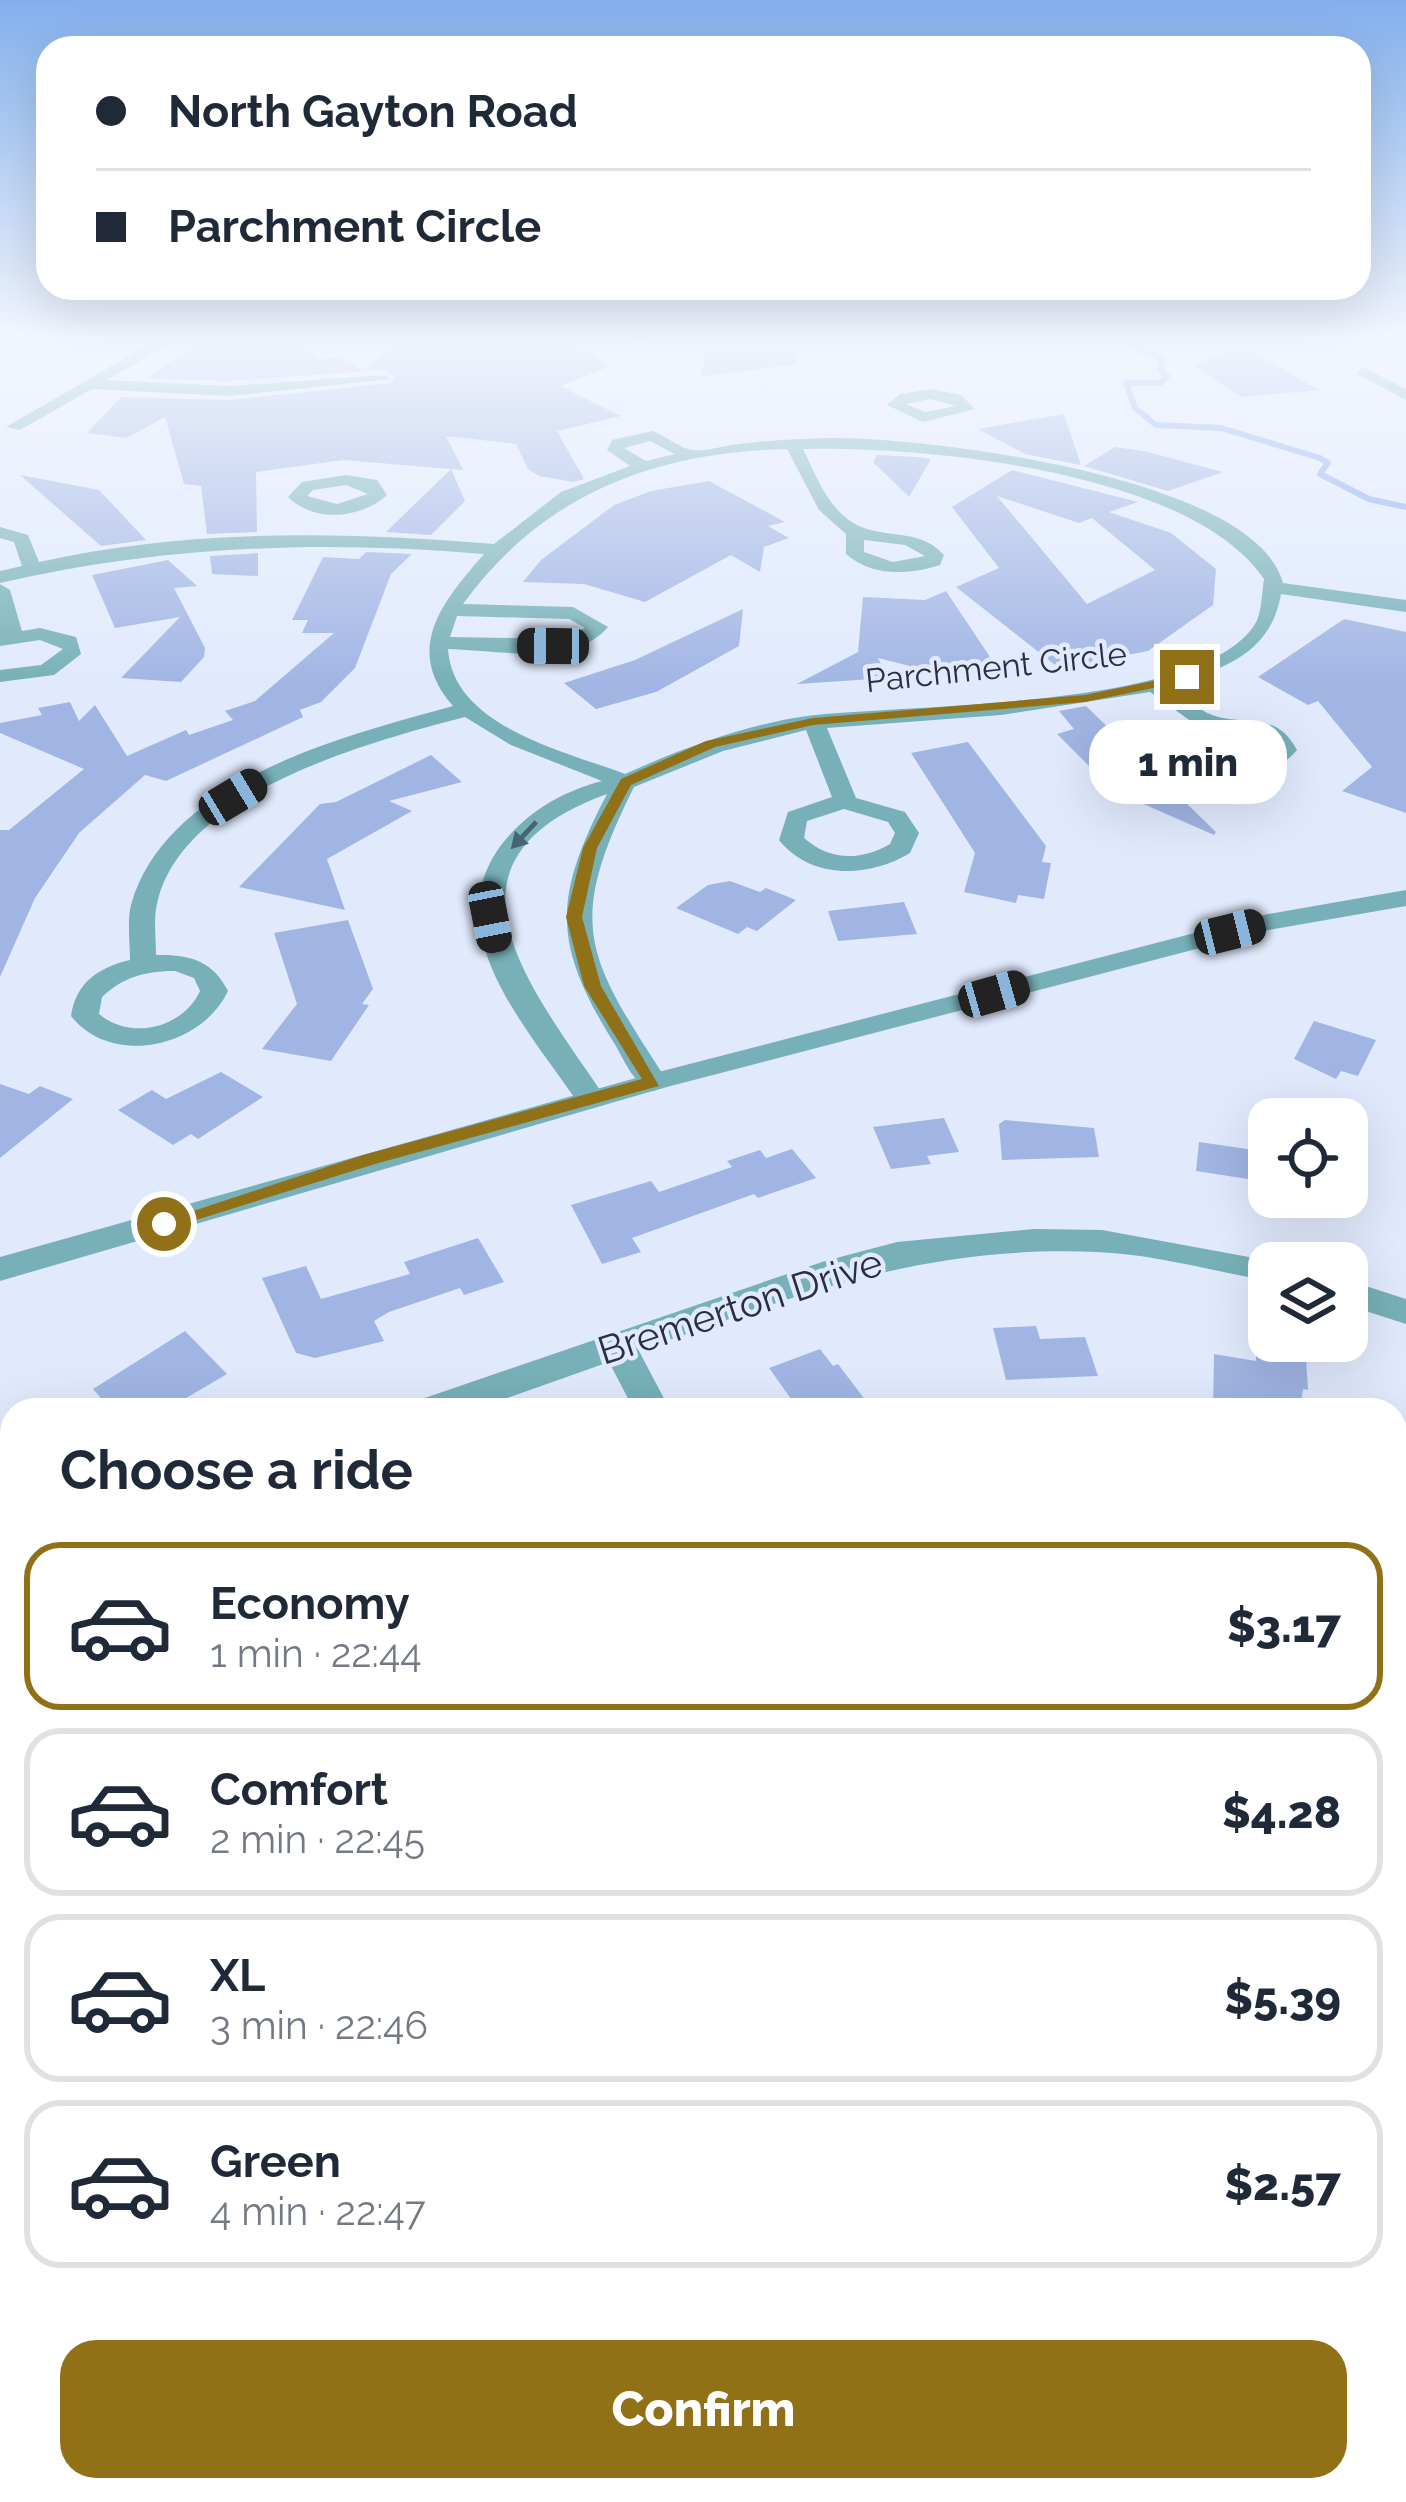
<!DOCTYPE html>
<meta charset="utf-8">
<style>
:root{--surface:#fff;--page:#f6f6f7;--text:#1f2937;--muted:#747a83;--line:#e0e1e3;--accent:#917117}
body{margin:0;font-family:Raleway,sans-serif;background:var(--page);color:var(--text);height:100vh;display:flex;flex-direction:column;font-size:45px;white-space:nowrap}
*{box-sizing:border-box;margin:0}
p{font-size:39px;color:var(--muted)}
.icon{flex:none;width:66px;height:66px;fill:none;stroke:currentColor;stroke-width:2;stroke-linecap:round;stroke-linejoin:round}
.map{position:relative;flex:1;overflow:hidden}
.sheet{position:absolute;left:0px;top:1398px;width:1407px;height:1104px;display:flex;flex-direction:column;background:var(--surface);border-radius:36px 36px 0 0;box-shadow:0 12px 48px #0002}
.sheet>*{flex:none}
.hud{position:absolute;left:36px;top:36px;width:1335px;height:264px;border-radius:36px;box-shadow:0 12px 48px #0002;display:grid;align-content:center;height:264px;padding:0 60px;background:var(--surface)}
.fabs{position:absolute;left:1248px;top:1098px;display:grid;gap:24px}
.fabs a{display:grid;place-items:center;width:120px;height:120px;border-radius:24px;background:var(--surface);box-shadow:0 12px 48px #0002;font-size:60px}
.end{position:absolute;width:54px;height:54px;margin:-27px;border:15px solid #917117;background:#fff;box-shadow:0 0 0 6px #fff}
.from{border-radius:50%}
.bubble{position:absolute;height:84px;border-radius:36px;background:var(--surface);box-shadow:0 12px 48px #0002;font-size:39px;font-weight:800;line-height:84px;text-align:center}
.car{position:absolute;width:36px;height:72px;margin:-36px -18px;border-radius:15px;box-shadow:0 0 9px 3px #0007;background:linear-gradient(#222 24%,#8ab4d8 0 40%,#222 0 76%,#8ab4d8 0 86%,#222 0)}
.hud b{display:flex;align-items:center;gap:42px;height:114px;font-size:45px}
.hud b+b{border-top:3px solid var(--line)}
.hud i{width:30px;height:30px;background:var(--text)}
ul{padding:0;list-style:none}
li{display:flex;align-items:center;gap:36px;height:168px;margin:0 24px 18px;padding:0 36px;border:6px solid var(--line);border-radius:36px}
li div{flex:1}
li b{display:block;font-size:45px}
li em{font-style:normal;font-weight:800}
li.current{border-color:var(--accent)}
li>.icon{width:108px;height:108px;stroke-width:1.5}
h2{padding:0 60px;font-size:54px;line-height:144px}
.primary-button{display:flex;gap:24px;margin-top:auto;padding:24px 60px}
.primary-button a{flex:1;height:138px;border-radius:36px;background:var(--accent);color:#fff;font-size:48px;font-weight:800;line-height:138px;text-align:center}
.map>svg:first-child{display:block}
</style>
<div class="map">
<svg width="1406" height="2502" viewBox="0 0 1406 2502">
<rect width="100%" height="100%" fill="#e1eafd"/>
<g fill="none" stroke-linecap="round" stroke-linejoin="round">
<path stroke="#8daaf1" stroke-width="6" d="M 1110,335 L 1163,360 L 1160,369 L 1167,376 L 1160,383 L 1126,383 L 1135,408 L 1156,425 L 1221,428 L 1320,458 L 1328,463 L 1320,474 L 1369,499 L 1406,507"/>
</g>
<g fill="#a1b5e4" fill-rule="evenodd">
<path d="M 207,335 L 296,335 L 319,359 L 344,356 L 363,372 L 393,344 L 568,338 L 611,366 L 560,386 L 621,416 L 557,431 L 584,479 L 574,482 L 539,476 L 528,469 L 516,444 L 446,436 L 463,470 L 451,469 L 465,501 L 431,535 L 386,532 L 451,469 L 343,460 L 256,472 L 257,532 L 207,534 L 201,486 L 184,484 L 165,417 L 127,438 L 87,433 L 121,397 L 229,400 L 391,383 L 395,378 L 384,370 L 229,381 L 148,378 Z"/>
<path d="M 1241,345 L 1319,390 L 1242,397 L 1193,366 Z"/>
<path d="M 707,346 L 795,347 L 796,364 L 701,377 Z"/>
<path d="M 1064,414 L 1081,465 L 1025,454 L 978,429 Z"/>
<path d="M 1115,447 L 1144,451 L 1223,472 L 1168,491 L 1084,466 Z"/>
<path d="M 877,455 L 916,457 L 931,459 L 909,497 L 873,462 Z"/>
<path d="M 1012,470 L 1138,502 L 1109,512 L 1171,533 L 1216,569 L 1213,605 L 1148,651 L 1059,668 L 956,587 L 999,568 L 952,507 ZM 997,496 L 1079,523 L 1092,518 L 1155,570 L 1087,604 Z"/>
<path d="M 20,475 L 99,490 L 146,540 L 101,546 Z"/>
<path d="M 709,481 L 785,522 L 768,526 L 789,538 L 764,547 L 760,572 L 731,555 L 645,602 L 584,584 L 523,582 L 541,560 L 614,505 L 651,491 Z"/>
<path d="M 366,552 L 412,554 L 391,574 L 355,668 L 321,702 L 300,710 L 303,717 L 166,781 L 145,775 L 79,833 L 35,898 L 0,977 L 0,830 L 9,830 L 84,769 L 0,733 L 0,723 L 42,715 L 38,708 L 70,702 L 79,721 L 95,705 L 127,756 L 186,730 L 189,735 L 233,720 L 225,711 L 255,701 L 334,633 L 302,633 L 308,620 L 292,620 L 323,557 L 359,559 Z"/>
<path d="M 258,553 L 258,576 L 212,574 L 210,556 Z"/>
<path d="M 168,560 L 197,586 L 174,588 L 205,648 L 204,657 L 181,682 L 121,678 L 180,617 L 115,628 L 92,575 Z"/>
<path d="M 946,591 L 1000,672 L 946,675 L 878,658 L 888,678 L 797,684 L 858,652 L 863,597 L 925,600 Z"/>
<path d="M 743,609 L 739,646 L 656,692 L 596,709 L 564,683 L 635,660 Z"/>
<path d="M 1344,619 L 1406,632 L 1406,813 L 1342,791 L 1372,767 L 1318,701 L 1308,705 L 1258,677 Z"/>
<path d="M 1086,706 L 1216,832 L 1214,835 L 1114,791 L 1057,734 L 1074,729 L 1059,711 Z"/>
<path d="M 968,742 L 1046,846 L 1042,862 L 1051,863 L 1044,899 L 1018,895 L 1016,903 L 964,892 L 975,853 L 911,753 Z"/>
<path d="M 431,755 L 462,782 L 389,801 L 412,811 L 327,859 L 345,910 L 239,887 L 320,804 L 336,802 Z"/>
<path d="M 730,881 L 760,892 L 766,888 L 796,900 L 757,931 L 747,927 L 738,934 L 676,908 L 708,885 Z"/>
<path d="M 904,902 L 917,934 L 838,941 L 828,911 Z"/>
<path d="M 348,920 L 373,989 L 362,1004 L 369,1005 L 331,1061 L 262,1049 L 297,1004 L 274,933 Z"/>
<path d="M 1314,1021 L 1376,1040 L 1358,1076 L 1341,1071 L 1336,1079 L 1294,1059 Z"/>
<path d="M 221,1072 L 263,1097 L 198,1139 L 191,1134 L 173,1145 L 118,1110 L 152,1090 L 166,1099 Z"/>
<path d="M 0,1084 L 29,1094 L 40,1086 L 73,1099 L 0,1158 Z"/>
<path d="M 944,1118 L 959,1152 L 927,1156 L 931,1164 L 891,1169 L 873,1127 Z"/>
<path d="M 1005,1120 L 1094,1128 L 1099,1157 L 1002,1160 L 999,1124 Z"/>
<path d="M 1199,1142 L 1261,1151 L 1261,1181 L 1196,1171 Z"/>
<path d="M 792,1149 L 816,1178 L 758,1198 L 754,1194 L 632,1238 L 641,1252 L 602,1264 L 571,1205 L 651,1181 L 659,1192 L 732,1167 L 727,1161 L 760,1150 L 766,1158 Z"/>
<path d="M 478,1238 L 504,1282 L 464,1295 L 460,1288 L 389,1312 L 374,1321 L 384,1341 L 315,1358 L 296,1353 L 262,1278 L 306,1266 L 321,1299 L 410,1274 L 404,1262 Z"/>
<path d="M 1036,1326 L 1040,1339 L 1085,1337 L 1098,1376 L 1006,1380 L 993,1328 Z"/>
<path d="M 185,1331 L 227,1374 L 166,1410 L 111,1410 L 93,1389 Z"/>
<path d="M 820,1349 L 833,1366 L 838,1364 L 866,1401 L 843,1410 L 799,1410 L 769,1368 Z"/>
<path d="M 1256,1350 L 1306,1358 L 1308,1390 L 1303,1389 L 1300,1410 L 1213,1410 L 1214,1354 L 1256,1361 Z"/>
</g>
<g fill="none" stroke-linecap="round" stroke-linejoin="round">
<g fill="#77b0b8" fill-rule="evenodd">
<path d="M 165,335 L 183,335 L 107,380 L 229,386 L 384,375 L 391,379 L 229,396 L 92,389 L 20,430 L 6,427 Z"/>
<path d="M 629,335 L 647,335 L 649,338 L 642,342 Z"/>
<path d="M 1362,367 L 1406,389 L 1406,400 L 1357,374 Z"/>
<path d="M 930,389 L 961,395 L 975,409 L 923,422 L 887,405 L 900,394 ZM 930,399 L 956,406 L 925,412 L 906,404 Z"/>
<path d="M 652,431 C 665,435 680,449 693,450 C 706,452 725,445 739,444 C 769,440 799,439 830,438 C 925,437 1255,476 1283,583 L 1406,600 L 1406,612 L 1281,594 C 1270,656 1223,667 1171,687 C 1184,697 1197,709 1212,715 C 1247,727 1276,710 1297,750 C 1267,787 1206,778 1178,743 L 1180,731 L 1192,722 L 1150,692 L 1001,715 L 827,728 L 856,798 L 905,812 L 919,833 L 910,853 C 869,878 811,880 779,840 L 788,812 L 832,797 L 806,730 L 723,751 L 634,787 C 564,927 587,957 668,1082 L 663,1088 L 653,1091 C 634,1086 624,1059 614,1043 C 552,943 553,898 607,794 C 419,862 536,993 606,1099 L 602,1106 L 580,1106 C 532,1033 434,932 502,844 C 527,812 563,791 602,781 L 511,745 L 465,717 C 370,742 175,793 156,909 C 154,923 156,940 156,955 C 190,954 213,961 228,991 C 202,1047 112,1068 71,1016 C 76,983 97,968 130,960 C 130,943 127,921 131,905 C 166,780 344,736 453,706 C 403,649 442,602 484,554 C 319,540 162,546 0,583 L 0,571 L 22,566 L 14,542 L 0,538 L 0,527 L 28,535 L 39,562 C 189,529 342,531 494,544 L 561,492 L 630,466 L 607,450 L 612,440 ZM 650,441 L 675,454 L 646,461 L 624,448 ZM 787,449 L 819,510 L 846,534 L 846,554 C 872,577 908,575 940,565 L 944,555 C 918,525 878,542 849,520 C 826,504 815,473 803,449 C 926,446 1191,471 1264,579 C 1262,591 1262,613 1255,624 C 1202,710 903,704 807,716 C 744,725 683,748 625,774 C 565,751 453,727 448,649 C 496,650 575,667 608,627 L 573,607 L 463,604 C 543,494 654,452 787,449 ZM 864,540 L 905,545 L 925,556 L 893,562 L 864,552 ZM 457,616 L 569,619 L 585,628 L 564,639 L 450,637 ZM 1213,729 L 1256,732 L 1274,749 C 1251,768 1222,760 1200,742 L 1202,734 ZM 844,809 L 888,822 L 895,833 L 890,844 C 861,861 830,861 804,838 L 807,821 ZM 175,971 L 194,978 L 200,991 C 183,1028 131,1041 99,1014 L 102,997 C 123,977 146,971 175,971 Z"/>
<path d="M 346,475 L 377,480 L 387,495 C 361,519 314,523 288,497 L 302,482 ZM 346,485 L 368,494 L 337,504 L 307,496 L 313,490 Z"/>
<path d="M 0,584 L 10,590 L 22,631 L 40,628 L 76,637 L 81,654 L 54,675 L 0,682 L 0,670 L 41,665 L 63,649 L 40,640 L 0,646 Z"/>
<path d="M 1034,1229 L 1102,1230 L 1282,1263 L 1269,1263 L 1269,1281 C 1213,1271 1153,1254 1096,1252 C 922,1245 798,1295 639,1351 L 670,1410 L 634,1410 L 609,1362 L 473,1410 L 414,1410 L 419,1400 L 825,1261 L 897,1242 Z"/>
<path d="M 1347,1280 L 1406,1299 L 1406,1324 L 1347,1305 Z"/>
<path d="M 12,1680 L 12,1729 L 0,1733 L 0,1685 Z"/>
<path d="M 818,2490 L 876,2490 L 878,2502 L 820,2502 Z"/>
</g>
<path fill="#77b0b8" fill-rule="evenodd" d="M 1406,890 L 1406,906 L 1269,930 L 663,1088 L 0,1281 L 0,1257 L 643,1076 L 1268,914 Z"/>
</g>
<defs><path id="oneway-solid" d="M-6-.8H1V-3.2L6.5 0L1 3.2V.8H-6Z" transform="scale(3)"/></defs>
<use fill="#486371" href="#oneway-solid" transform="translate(524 835) rotate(133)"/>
<linearGradient id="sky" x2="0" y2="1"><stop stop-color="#83b0ec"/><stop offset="0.49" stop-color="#f2f6fe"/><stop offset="1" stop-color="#f2f6fe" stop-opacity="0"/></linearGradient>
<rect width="1406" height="686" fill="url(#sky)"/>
<path fill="#917117" d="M 1187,674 L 1192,680 L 1085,702 L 813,725 L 715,747 L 631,785 L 597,848 L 582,917 L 601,986 L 659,1086 L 375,1164 L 164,1230 L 154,1224 L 363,1155 L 642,1079 L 584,986 L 566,917 L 583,848 L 621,779 L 706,741 L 813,718 L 1085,695 Z"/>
<g text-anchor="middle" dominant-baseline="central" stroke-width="9" stroke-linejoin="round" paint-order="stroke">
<g font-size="33" fill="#282f42" stroke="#e1eafd">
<text transform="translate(996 667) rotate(-6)">Parchment Circle</text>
</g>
<g font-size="39" fill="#282f42" stroke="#e1eafd">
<text transform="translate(740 1306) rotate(-18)">Bremerton Drive</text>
</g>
</g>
</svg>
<div class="fabs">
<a><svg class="icon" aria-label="locate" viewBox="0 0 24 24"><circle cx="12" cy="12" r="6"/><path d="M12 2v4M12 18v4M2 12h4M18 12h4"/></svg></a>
<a><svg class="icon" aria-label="layers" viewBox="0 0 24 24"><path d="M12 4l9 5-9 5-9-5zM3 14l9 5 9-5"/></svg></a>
</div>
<i class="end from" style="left:164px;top:1224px"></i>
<i class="end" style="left:1187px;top:677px"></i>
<div class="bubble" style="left:1089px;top:720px;width:198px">1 min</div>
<i class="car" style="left:553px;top:646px;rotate:271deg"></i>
<i class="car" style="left:233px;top:797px;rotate:59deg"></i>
<i class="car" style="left:490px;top:917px;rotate:169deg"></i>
<i class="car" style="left:1230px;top:932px;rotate:76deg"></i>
<i class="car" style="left:994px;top:994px;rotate:74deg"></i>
<div class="hud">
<b><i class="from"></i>North Gayton Road</b>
<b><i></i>Parchment Circle</b>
</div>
<section class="sheet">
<h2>Choose a ride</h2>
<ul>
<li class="current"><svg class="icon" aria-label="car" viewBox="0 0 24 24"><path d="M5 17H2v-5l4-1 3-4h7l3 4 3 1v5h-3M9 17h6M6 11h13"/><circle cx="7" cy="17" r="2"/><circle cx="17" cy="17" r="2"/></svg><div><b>Economy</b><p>1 min · 22:44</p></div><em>$3.17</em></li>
<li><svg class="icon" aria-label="car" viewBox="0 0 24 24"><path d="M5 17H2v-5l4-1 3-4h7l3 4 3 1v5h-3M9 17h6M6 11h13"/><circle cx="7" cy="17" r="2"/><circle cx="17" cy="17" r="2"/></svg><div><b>Comfort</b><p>2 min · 22:45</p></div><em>$4.28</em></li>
<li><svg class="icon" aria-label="car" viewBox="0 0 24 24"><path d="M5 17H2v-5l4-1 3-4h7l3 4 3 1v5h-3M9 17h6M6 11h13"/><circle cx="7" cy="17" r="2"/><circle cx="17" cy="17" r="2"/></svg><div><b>XL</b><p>3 min · 22:46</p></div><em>$5.39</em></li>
<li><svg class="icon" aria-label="car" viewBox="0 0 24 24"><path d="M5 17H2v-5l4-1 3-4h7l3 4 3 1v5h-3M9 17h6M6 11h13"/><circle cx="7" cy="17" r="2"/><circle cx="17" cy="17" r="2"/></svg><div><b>Green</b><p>4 min · 22:47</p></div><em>$2.57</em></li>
</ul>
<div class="primary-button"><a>Confirm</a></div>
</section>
</div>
